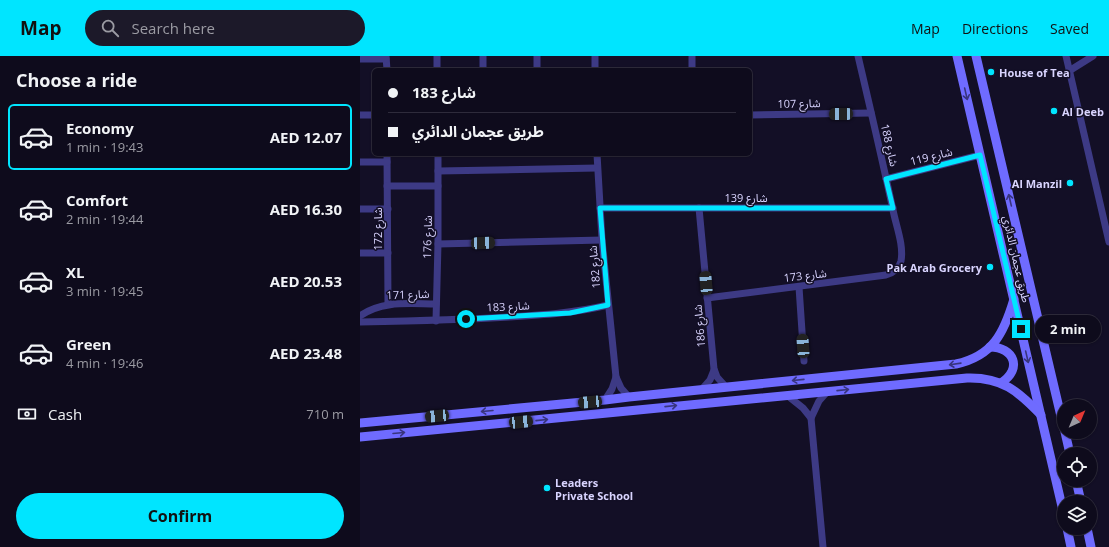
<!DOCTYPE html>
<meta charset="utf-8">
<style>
:root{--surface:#0e0b1c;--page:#1c1929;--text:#f1f3f6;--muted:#9b9ba3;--line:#2e2b3b;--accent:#00e5ff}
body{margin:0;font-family:"Open Sans","Noto Sans Arabic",sans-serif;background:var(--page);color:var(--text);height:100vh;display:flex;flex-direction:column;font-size:15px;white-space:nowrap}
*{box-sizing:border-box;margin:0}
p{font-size:13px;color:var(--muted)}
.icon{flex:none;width:22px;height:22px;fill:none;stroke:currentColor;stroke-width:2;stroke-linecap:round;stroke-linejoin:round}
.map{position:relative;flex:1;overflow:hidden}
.side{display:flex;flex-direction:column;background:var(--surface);width:360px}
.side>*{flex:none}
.banner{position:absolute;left:12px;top:12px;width:380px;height:88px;border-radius:6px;box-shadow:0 1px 3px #0004,0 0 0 1px var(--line);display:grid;align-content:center;height:88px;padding:0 16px;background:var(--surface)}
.needle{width:26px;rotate:44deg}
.buttons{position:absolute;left:697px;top:343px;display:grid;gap:8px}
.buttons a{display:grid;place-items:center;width:40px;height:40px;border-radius:50%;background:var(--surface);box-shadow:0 1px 3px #0004,0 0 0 1px var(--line);font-size:20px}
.end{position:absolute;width:18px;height:18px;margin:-9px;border:5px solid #00e5ff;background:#111;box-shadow:0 0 0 2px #111}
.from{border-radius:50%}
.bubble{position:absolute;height:28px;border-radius:14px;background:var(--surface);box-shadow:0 1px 3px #0004,0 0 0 1px var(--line);font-size:13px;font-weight:700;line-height:28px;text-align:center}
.car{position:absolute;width:12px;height:24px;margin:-12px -6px;border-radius:5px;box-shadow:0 0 3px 1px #0007;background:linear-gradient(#222 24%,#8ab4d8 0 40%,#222 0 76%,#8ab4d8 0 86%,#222 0)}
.banner b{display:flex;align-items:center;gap:14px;height:38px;font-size:15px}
.banner b+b{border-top:1px solid var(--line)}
.banner i{width:10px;height:10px;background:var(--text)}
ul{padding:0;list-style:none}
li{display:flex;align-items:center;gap:12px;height:66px;margin:0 8px 6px;padding:0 8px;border:2px solid transparent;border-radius:6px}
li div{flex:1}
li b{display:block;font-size:15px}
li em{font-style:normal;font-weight:700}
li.current{border-color:var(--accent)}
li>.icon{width:36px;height:36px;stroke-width:1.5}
h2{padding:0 16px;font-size:18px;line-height:48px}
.pay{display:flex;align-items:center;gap:10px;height:44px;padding:0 16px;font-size:15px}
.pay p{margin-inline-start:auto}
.action{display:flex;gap:8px;margin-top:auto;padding:8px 16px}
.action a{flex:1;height:46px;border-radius:24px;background:var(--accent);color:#111;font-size:16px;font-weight:700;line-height:46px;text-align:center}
header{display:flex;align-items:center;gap:24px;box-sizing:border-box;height:56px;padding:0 20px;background:var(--accent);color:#111}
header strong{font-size:19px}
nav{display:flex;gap:22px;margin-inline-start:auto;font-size:14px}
.search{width:280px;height:36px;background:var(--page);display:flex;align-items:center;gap:10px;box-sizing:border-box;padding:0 14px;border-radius:22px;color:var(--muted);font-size:15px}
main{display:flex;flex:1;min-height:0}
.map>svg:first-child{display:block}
</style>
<header>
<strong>Map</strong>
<div class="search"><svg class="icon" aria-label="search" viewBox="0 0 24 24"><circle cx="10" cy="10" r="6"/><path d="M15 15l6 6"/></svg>Search here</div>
<nav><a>Map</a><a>Directions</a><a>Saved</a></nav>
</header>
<main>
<section class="side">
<h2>Choose a ride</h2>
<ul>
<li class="current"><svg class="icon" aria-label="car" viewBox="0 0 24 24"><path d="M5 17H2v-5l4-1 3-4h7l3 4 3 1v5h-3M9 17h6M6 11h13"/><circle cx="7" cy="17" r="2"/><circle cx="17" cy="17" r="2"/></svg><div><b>Economy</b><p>1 min · 19:43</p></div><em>AED 12.07</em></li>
<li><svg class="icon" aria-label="car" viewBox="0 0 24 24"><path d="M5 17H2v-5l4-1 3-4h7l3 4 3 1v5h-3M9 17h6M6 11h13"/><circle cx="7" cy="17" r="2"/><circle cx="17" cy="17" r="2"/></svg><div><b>Comfort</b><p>2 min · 19:44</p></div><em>AED 16.30</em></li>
<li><svg class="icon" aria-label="car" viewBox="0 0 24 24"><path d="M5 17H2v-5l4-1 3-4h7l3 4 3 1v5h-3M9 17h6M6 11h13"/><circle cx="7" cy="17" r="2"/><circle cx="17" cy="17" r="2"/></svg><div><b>XL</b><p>3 min · 19:45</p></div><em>AED 20.53</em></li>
<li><svg class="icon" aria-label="car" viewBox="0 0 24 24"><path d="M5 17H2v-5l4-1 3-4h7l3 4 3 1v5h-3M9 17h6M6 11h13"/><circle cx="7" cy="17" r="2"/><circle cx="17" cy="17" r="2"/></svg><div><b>Green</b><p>4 min · 19:46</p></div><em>AED 23.48</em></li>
</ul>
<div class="pay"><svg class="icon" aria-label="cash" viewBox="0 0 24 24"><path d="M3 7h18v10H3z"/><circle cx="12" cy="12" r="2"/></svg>Cash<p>710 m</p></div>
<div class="action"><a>Confirm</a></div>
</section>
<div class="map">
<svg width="749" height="491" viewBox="0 0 749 491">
<rect width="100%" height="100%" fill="#130f26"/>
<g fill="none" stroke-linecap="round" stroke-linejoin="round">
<g stroke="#3d3a85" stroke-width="7">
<path d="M 26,0 L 27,14"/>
<path d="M 123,0 L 123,14"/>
<path d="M 235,0 L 235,14"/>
<path d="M 332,0 L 332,14"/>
<path d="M 706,0 L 749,186"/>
<path d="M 0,3 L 26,3"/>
<path d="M 77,14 L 77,0"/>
<path d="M 177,14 L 177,0"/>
<path d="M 709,15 L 733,0"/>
<path d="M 0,59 L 14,59"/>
<path d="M 390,59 L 511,57"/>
<path d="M 27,98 L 28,248"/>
<path d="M 237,98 L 242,184 L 256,321 L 252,333 L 245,344"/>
<path d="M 0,106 L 27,106"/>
<path d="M 78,115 L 237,112"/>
<path d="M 526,123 L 620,99"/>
<path d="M 27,130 L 78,130"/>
<path d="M 240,152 L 533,152"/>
<path d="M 339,152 L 354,313 L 357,321 L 366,331"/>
<path d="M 0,153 L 28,153"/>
<path d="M 78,188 L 242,184"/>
<path d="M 0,197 L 28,197"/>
<path d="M 439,231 L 444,305"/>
<path d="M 347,242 L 526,219 C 533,217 539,213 541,205 C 544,189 536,170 533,154 C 522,103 510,51 498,0"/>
<path d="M 0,260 C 22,244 50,248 76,248"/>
<path d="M 76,265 L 78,188 L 78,98"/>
<path d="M 0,266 C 50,265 99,264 149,261 C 182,259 215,257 248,249"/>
<path d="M 256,321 L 261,332 L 269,341"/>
<path d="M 342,333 L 350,324 L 354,314"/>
<path d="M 428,340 L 443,352 L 451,362"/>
<path d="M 463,491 L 451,362 L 459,345 L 467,336"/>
</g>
<g stroke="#6f6bff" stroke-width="9">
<path d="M 597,0 L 704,459"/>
<path d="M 616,0 L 704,373"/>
<path d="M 630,291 C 654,291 663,313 641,327"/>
<path d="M 0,367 L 245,344 L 269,341 L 596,308 C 633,300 644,277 654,243"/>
<path d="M 705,376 L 710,398"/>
<path d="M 0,381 L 607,322 C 642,321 658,335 681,359"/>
<path d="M 716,424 L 721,446"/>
<path d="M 707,472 L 711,491"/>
<path d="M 727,472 L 731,491"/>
</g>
</g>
<defs><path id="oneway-shaft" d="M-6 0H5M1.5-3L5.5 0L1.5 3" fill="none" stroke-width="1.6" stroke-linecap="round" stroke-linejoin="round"/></defs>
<g stroke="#38347d">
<use href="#oneway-shaft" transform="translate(606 38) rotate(77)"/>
<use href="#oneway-shaft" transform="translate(650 144) rotate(-103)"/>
<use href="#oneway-shaft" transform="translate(667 301) rotate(77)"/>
<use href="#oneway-shaft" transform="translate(595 308) rotate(172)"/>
<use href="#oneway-shaft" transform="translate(438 324) rotate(174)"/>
<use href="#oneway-shaft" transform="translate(483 334) rotate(-6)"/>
<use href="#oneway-shaft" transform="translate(311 350) rotate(-6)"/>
<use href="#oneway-shaft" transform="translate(127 355) rotate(175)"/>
<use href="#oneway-shaft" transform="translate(182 364) rotate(-6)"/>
<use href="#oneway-shaft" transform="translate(39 377) rotate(-5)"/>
</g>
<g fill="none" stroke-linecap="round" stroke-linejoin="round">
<path stroke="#00e5ff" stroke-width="5" d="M 106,263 L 210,257 L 248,249 L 240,152 L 533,152 L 526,123 L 620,99 L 661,273"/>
</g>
<g fill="#00e5ff" stroke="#130f26" stroke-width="1.5">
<circle cx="631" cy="16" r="4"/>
<circle cx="694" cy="55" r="4"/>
<circle cx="710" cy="127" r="4"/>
<circle cx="630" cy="211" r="4"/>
<circle cx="187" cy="432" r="4"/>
</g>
<g text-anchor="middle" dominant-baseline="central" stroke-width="3" stroke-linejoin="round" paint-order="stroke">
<g font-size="11" font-weight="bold" fill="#d9d4ff" stroke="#130f26" text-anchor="start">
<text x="639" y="16">House of Tea</text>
<text x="702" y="55">Al Deeb</text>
<text x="702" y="127" text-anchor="end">Al Manzil</text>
<text x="622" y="211" text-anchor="end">Pak Arab Grocery</text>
<text x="195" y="426">Leaders<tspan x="195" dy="13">Private School</tspan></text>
</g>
<g font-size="11" fill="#d9d4ff" stroke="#130f26">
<text transform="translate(439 47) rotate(-1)">شارع 107</text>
<text transform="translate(530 89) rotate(77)">شارع 188</text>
<text transform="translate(571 100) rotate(-14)">شارع 119</text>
<text x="386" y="141">شارع 139</text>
<text transform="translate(17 173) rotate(-90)">شارع 172</text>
<text transform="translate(67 181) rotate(-89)">شارع 176</text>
<text transform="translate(657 203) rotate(77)">طريق عجمان الدائري</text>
<text transform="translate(234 211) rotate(-95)">شارع 182</text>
<text transform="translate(445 219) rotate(-7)">شارع 173</text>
<text transform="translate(48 238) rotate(-2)">شارع 171</text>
<text transform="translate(148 250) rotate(-3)">شارع 183</text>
<text transform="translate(339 270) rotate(-95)">شارع 186</text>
</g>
</g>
</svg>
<div class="buttons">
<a><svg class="needle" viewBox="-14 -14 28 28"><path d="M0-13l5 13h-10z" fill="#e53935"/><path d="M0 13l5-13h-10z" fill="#9b9ba3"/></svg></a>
<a><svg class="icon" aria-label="locate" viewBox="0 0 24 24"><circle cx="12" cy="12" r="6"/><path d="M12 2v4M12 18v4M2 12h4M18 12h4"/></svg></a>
<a><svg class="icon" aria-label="layers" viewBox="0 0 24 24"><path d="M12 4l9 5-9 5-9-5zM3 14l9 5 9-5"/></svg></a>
</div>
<i class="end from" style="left:106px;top:263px"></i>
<i class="end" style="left:661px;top:273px"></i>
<div class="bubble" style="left:675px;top:259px;width:66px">2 min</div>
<i class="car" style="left:481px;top:58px;rotate:269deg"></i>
<i class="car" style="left:123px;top:187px;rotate:88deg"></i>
<i class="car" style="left:346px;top:227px;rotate:355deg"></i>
<i class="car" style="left:443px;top:290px;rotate:356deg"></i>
<i class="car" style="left:230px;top:346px;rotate:265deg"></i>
<i class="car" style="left:77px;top:360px;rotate:265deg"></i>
<i class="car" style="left:161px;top:366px;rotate:84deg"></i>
<div class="banner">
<b><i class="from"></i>شارع 183</b>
<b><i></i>طريق عجمان الدائري</b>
</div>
</div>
</main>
